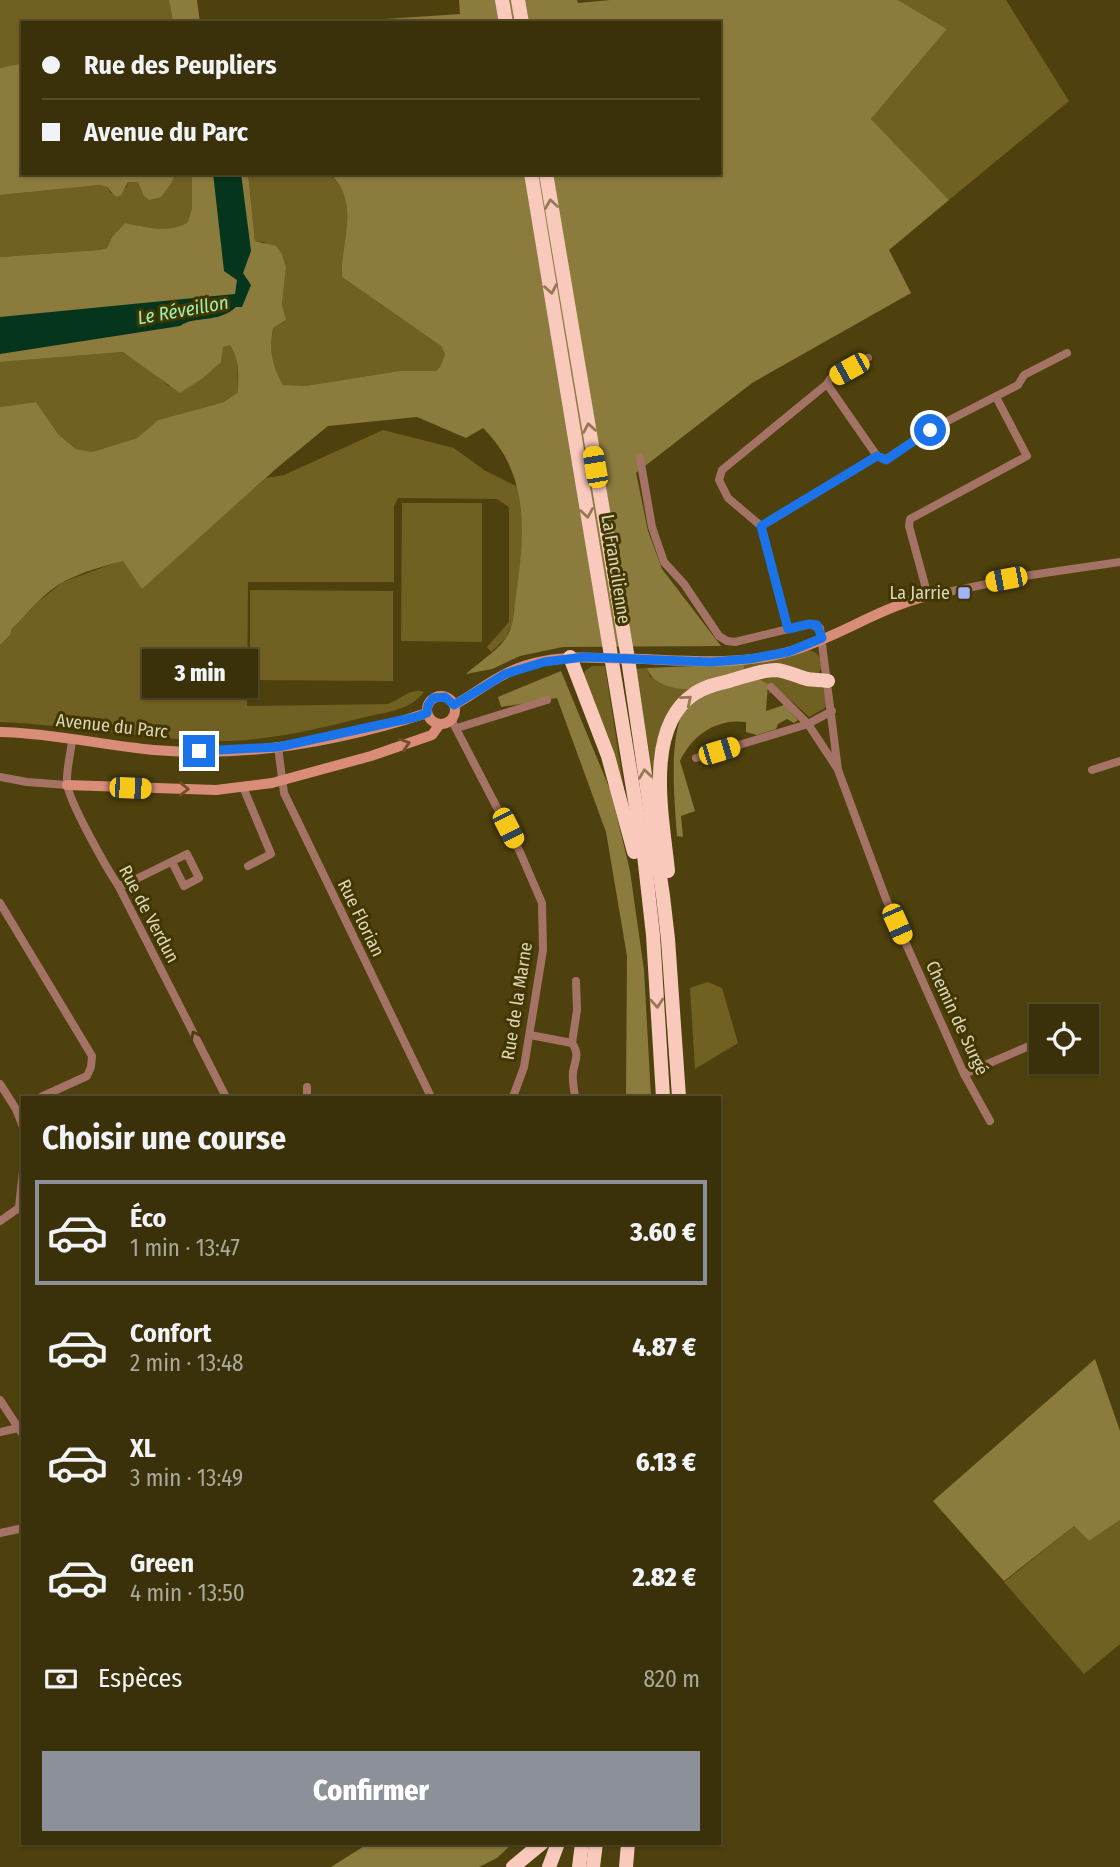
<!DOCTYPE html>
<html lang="fr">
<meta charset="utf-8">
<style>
:root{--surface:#3a310a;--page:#453d18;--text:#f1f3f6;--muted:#aba99c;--line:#544c2b;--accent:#8c9099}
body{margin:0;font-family:"Fira Sans Condensed",sans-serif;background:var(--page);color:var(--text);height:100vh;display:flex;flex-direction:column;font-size:26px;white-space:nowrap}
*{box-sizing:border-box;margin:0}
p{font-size:23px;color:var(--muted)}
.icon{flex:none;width:38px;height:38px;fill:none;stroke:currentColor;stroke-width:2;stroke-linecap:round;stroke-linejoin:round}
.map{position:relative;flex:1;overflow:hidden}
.details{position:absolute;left:21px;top:1096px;width:700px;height:749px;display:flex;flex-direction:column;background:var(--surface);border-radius:0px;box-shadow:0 2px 5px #0004,0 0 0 2px var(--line)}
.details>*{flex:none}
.hud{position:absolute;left:21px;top:21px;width:700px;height:154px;border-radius:0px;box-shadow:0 2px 5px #0004,0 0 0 2px var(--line);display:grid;align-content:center;height:154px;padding:0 21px;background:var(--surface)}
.fabs{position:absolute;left:1029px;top:1004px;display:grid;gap:14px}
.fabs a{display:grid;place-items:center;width:70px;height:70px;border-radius:0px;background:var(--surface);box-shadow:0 2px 5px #0004,0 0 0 2px var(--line);font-size:35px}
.end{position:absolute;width:32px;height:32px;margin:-16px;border:9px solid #1a73e8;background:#fff;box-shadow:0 0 0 4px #fff}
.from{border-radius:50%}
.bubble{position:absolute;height:49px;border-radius:0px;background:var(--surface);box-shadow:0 2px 5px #0004,0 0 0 2px var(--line);font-size:23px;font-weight:800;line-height:49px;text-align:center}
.car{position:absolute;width:21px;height:42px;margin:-21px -10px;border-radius:9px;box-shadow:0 0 5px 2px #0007;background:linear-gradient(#f5c518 24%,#345 0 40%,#f5c518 0 76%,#345 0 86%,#f5c518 0)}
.hud b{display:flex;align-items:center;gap:24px;height:66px;font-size:26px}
.hud b+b{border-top:2px solid var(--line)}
.hud i{width:18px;height:18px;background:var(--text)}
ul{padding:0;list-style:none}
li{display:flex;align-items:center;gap:21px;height:105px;margin:0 14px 10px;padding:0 7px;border:4px solid transparent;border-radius:0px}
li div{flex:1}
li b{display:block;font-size:26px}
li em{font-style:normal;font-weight:800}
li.selected{border-color:var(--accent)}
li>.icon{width:63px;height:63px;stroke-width:1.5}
h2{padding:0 21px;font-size:32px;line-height:84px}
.pay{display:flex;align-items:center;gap:18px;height:77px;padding:0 21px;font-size:26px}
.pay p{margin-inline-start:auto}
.button{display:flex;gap:14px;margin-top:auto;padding:14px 21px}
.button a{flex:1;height:80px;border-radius:0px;background:var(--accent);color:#fff;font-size:28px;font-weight:800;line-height:80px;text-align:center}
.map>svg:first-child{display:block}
</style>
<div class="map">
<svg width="1120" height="1867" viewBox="0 0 1120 1867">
<rect width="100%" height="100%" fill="#4e410d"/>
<g fill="#706022">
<path d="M 0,0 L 169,0 L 173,23 L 23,23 L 23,63 L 0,68 Z"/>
<path d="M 898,0 L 1006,0 L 1069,101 L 949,200 L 871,119 L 947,29 Z"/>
<path d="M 175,173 L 192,173 L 192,207 L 188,222 C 169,234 147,227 125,223 L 112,237 L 107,248 L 99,250 L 0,257 L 0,195 L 100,185 L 107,187 L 111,193 L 126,188 L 128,182 L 138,182 L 143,195 L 172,182 Z"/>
<path d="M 248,173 L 331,173 C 335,179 341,186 343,192 C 354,221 340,248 342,277 L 441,346 L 445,354 L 440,367 L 436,371 L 399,371 L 305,386 L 283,386 C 272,366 269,350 273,328 L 286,320 L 282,304 L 286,268 L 264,242 L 255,241 Z"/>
<path d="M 230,344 L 237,356 L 238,392 L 224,402 L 158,420 L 137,438 L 92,452 L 76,449 L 58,434 L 36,402 L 0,407 L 0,362 L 123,352 L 146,367 L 169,386 L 223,347 Z"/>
<path d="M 383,430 L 454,448 L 484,470 L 518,487 L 522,512 L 522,559 L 512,624 L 506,638 L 491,652 L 487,647 L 509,622 L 509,507 L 497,499 L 398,498 L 394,506 L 394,582 L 248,582 L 247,706 L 388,704 C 400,700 412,687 424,692 C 410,711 382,713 361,718 C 314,730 263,742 213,741 C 142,739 71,725 0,722 L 0,645 L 10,635 L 12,629 L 39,601 L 63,582 L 123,560 L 142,588 L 266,478 L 284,475 Z"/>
<path d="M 402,503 L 482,503 L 482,642 L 401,641 Z"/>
<path d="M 250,590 L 393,591 L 393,681 L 250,680 Z"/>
<path d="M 808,650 C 819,652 820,657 822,667 L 817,676 L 745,669 L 743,664 Z"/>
<path d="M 592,666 L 605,666 L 627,808 L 583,678 L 585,671 Z"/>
<path d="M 647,668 L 650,677 L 696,689 L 686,696 L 654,782 L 636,669 Z"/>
<path d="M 776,675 L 823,688 L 828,702 L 825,708 L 809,717 L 776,687 L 769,694 L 768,684 L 757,678 Z"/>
<path d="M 708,982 L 722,988 L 738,1043 L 695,1069 L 690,988 Z"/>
<path d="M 1120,1520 L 1120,1644 L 1084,1674 L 1004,1582 L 1074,1526 L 1089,1541 Z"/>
</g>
<g fill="#8b7b3d">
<path d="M 169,0 L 197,0 L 200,23 L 173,23 Z"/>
<path d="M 459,0 L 577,0 L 578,3 L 610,0 L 898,0 L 947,29 L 871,119 L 949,200 L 889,250 L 911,293 L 752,383 L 636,473 L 648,531 L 662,569 L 721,646 L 563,647 L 520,656 L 492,669 L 466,674 C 477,664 498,650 506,638 C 514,627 514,608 516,595 C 525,535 530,474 483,428 L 466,438 L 417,417 L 328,426 L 278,467 L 142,589 L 123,561 C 103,566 83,572 65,581 C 45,591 28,613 12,629 L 10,635 L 0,645 L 0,407 L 36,402 L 58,434 L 76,449 L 92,452 L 137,438 L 158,420 L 224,402 L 238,392 C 238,375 240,360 230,345 L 223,347 L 221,362 L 203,378 L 180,393 L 123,352 L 0,362 L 0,257 L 99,250 L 107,248 L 112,237 L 125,223 C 147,227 169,234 188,222 L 192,207 L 192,173 L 248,173 L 255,241 L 276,246 L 282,254 L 286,268 L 282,304 L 286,320 L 273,328 C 269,350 272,366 283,385 L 305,386 L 399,371 L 436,371 L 440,367 L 445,354 L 441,346 L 342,277 C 340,248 354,221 343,192 C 341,186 335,179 331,173 L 719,173 L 719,23 L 325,23 L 460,14 Z"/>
<path d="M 23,63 L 23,173 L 175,173 L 172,182 L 161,197 L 149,200 L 143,195 L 138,182 L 128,182 L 121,195 L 116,197 L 107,187 L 100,185 L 0,195 L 0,68 Z"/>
<path d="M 743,664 L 745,669 C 730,675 714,683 698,688 C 682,692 652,686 647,668 Z"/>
<path d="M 561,671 L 611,792 L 630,871 L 644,970 L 651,1097 L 626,1097 L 627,956 L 606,832 L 557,698 L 501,707 L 498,697 Z"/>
<path d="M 757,678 L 768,684 L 766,711 L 784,705 L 798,720 L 794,723 L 787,719 L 778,724 L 776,729 L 757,735 L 746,732 L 746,722 C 717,718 692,735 680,761 L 695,811 L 681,816 L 683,837 L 677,836 C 675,804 665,718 694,698 C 704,692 743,682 757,678 Z"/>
<path d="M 1095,1359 L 1120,1431 L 1120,1520 L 1089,1541 L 1074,1526 L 1004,1581 L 933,1501 Z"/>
<path d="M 369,1843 L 513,1843 L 497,1858 L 479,1867 L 331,1867 Z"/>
</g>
<path fill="#05351c" d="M 213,173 L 241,173 L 251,251 L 243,273 L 251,285 L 242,307 L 236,307 C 218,324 195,315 180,326 L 0,354 L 0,317 L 235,294 L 237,280 L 224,271 Z"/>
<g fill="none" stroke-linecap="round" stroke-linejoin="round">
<g stroke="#a47366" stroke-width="8">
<path d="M 827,384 L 830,379 L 868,358"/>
<path d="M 996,397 L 1027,456 L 910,519 L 909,526 L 928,596 L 1031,575 L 1120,562"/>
<path d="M 640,458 L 652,527 L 664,562 L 684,584 L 719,636 L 727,641 L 735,642 L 809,624 L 820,628 L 838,770 L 886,899 L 964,1074 L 990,1121"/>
<path d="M 761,526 L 877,456 L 886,459 L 930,430 L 1018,385 L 1024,375 L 1067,353"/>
<path d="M 788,629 L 761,526 L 728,498 L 719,480 L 722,470 L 827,384 L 877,456"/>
<path d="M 771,687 L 808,724 L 837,768"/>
<path d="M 451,719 L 520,852 L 542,903 L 543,950 L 524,1067 L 513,1097"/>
<path d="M 457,728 L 547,700"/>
<path d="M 72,740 C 71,753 66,770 67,783 C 68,800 107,869 118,885 L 226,1097"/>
<path d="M 278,747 L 284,793 L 431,1097"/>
<path d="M 696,758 L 808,724 L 832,711"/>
<path d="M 1092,770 L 1120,761"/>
<path d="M 0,777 L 27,782 L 67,785"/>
<path d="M 243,787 L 271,854 L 248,866"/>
<path d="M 118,885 L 124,885 L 187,854 L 199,878 L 184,886 L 172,862"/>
<path d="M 0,903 L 92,1056 L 91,1067 L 87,1076 L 41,1097"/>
<path d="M 530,1035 L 572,1043 C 580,1054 575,1060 573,1072 C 572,1080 574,1089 575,1097"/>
<path d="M 572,1043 L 577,1010 L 576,981"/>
<path d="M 964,1074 L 1041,1041"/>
<path d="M 0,1084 L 16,1109 L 23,1127"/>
<path d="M 307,1087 L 307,1097"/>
<path d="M 23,1171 L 19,1207 L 23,1213"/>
<path d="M 0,1221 L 23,1205"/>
<path d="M 0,1400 L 23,1435"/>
<path d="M 0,1432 L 18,1428"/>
<path d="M 0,1533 L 23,1528"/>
</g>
<g stroke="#d98d79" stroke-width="10">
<path d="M 644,659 C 692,661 742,665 788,652 C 837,638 878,608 928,596"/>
<circle cx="441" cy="710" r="14"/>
<path d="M 454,705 C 471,696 487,683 505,674 C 533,659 570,656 601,658"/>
<path d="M 0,732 C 51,733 103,745 154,750 C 245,758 341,741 427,713"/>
<path d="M 67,785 L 216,790 L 272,783 L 371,756 L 432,735 L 440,724"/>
</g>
<g stroke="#f9c9bc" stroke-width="14">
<path d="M 502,0 L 506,23"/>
<path d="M 518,0 L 522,23"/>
<path d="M 531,173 L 644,855 L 653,935 L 663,1097"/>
<path d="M 546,173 L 628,659 L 663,896 L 668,939 L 679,1097"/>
<path d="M 570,657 L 608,756 L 634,852"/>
<path d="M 668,871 C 663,819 643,728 694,694 C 704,687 716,684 729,681 C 744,677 760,670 776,670 C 787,671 796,676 807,679 C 813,680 821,680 828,681"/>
<path d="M 513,1867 L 542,1843"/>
<path d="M 549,1867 L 558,1843"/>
<path d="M 579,1867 L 582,1843"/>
<path d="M 593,1867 L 596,1843"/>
<path d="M 626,1867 L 628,1843"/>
</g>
<path stroke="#d98d79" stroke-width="10" d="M 601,658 L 644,659"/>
</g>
<defs><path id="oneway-chevron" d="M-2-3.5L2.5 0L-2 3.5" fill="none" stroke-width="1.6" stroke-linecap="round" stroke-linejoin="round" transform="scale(1.75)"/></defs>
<g stroke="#957955">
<use href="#oneway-chevron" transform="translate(551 204) rotate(-99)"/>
<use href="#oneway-chevron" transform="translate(551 289) rotate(80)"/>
<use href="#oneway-chevron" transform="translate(589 428) rotate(-100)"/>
<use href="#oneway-chevron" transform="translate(587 513) rotate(81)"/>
<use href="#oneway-chevron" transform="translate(687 700) rotate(-40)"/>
<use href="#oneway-chevron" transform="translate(645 774) rotate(-98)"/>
<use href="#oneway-chevron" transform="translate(657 1003) rotate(86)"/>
</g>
<g stroke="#705124">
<use href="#oneway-chevron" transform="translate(405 744) rotate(-18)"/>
<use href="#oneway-chevron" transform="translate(184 789) rotate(1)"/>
</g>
<use stroke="#4d3d0a" href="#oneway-chevron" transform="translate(195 1036) rotate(-117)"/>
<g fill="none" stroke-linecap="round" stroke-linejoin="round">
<path stroke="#1a73e8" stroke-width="9" d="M 199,751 L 278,747 L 416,717 L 427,713 L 428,705 L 433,698 L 445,697 L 454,705 L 505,674 L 544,662 L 584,657 L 711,662 L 749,659 L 788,652 L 822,638 L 817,625 L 809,624 L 788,629 L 761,526 L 877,456 L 886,460 L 930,430"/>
</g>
<rect fill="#a3b2fd" stroke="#433700" stroke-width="2.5" x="957" y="586" width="14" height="14" rx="3.5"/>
<g text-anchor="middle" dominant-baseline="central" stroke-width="6" stroke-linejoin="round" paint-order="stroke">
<g font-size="18" fill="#dcd6bc" stroke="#433700">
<text transform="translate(616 569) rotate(81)">La Francilienne</text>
<text transform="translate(112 726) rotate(6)">Avenue du Parc</text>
<text transform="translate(149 914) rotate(62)">Rue de Verdun</text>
<text transform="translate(361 918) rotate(64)">Rue Florian</text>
<text transform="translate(517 1001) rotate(-81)">Rue de la Marne</text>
<text transform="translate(957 1018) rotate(65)">Chemin de Surgé</text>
</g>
<g font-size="18" fill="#dcd6bc" stroke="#433700" text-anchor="end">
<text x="950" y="593">La Jarrie</text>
</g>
<g font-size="19" font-style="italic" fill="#99efb7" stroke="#433700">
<text transform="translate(183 310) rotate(-10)">Le Réveillon</text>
</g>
</g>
</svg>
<div class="fabs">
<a><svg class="icon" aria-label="locate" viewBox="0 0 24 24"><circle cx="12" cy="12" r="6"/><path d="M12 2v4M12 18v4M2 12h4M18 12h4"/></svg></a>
</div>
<i class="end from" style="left:930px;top:430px"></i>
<i class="end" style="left:199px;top:751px"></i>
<div class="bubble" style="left:142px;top:649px;width:116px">3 min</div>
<i class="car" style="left:849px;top:369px;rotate:241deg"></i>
<i class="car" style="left:595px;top:467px;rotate:350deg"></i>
<i class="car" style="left:1006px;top:579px;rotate:259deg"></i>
<i class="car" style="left:719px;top:751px;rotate:73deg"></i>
<i class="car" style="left:130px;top:788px;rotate:92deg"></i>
<i class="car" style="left:508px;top:828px;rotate:153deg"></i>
<i class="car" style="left:897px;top:924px;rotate:156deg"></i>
<div class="hud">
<b><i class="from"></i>Rue des Peupliers</b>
<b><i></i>Avenue du Parc</b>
</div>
<section class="details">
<h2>Choisir une course</h2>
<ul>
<li class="selected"><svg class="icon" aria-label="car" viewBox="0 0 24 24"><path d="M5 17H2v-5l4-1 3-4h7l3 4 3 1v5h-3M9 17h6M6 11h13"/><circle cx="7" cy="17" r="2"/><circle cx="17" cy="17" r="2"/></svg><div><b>Éco</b><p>1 min · 13:47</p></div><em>3.60 €</em></li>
<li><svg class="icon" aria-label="car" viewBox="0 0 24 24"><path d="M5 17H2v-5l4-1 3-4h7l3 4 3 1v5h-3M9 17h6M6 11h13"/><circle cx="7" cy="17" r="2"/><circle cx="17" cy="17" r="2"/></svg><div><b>Confort</b><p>2 min · 13:48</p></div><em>4.87 €</em></li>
<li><svg class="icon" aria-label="car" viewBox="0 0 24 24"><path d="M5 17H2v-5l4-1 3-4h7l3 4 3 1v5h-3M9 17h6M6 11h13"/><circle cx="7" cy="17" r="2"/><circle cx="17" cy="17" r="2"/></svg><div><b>XL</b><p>3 min · 13:49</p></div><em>6.13 €</em></li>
<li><svg class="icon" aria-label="car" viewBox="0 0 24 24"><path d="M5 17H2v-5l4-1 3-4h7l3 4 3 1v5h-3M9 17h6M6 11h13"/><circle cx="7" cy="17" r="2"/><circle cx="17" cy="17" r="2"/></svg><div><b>Green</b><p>4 min · 13:50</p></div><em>2.82 €</em></li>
</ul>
<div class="pay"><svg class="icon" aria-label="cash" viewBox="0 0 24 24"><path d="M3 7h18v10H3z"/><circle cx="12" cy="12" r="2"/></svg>Espèces<p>820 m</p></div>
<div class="button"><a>Confirmer</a></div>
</section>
</div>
